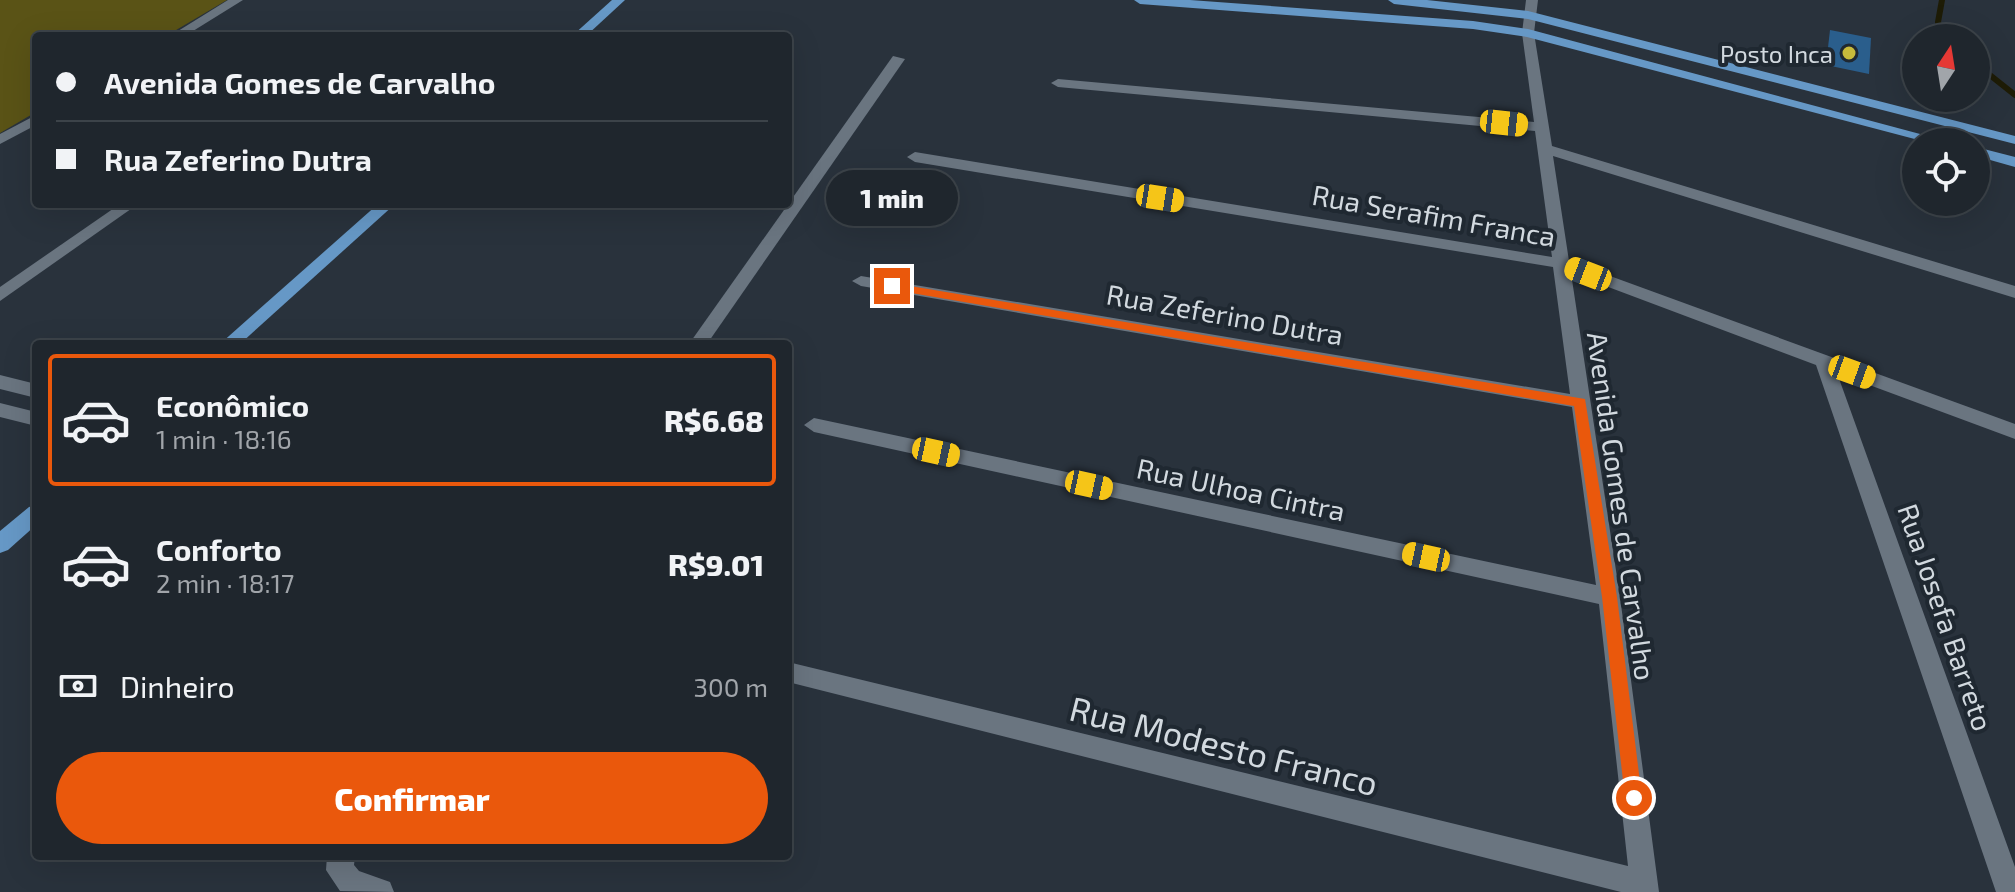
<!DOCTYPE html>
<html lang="pt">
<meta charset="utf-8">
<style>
:root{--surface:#1f262d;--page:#2c3239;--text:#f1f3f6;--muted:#a1a5aa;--line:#3c4349;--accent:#ea580c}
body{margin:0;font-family:"Exo 2",sans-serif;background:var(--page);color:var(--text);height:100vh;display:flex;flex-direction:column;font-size:30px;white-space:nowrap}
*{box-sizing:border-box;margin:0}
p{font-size:26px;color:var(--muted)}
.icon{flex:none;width:44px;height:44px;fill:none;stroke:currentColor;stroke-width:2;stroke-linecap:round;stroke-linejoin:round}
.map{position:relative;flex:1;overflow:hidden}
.panel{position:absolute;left:32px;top:340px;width:760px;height:520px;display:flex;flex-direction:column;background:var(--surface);border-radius:8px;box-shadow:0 8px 32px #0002,0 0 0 2px var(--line)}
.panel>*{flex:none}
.guide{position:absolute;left:32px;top:32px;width:760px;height:176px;border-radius:8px;box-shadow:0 8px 32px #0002,0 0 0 2px var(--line);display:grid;align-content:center;height:176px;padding:0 24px;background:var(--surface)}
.needle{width:52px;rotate:12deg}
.controls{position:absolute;left:1902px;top:24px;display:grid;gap:16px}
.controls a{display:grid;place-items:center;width:88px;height:88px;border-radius:50%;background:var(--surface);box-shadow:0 8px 32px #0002,0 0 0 2px var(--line);font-size:40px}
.end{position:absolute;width:36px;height:36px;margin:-18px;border:10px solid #ea580c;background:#fff;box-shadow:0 0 0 4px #fff}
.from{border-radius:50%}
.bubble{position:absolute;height:56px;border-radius:28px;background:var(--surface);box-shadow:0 8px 32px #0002,0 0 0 2px var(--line);font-size:26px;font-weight:800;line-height:56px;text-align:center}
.car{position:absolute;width:24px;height:48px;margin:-24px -12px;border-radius:10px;box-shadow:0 0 6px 2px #0007;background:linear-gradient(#f5c518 24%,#345 0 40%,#f5c518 0 76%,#345 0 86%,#f5c518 0)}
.guide b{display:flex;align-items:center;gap:28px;height:76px;font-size:30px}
.guide b+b{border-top:2px solid var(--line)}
.guide i{width:20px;height:20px;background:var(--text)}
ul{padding:14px 0 0;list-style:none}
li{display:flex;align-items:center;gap:24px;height:132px;margin:0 16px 12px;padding:0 8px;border:4px solid transparent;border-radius:8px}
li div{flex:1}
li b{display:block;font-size:30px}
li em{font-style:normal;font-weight:800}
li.active{border-color:var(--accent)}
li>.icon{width:72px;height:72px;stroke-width:1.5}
.pay{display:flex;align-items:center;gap:20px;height:88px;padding:0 24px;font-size:30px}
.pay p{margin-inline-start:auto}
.action{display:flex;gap:16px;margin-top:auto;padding:16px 24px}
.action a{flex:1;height:92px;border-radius:48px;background:var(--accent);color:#fff;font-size:32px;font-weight:800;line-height:92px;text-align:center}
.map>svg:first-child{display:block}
</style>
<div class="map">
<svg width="2015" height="892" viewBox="0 0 2015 892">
<rect width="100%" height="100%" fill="#29323c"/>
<path fill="#5a5316" d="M 0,0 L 227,0 L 166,36 L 36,36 L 36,112 L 0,133 Z"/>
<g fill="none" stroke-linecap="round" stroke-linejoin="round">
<g stroke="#1e1c06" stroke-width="6">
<path d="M 1942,0 L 1938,22 L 1943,38"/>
<path d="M 1976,64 L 2015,95"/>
</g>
</g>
<path fill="#2a5e8c" d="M 1830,30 L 1871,38 L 1869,74 L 1826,65 Z"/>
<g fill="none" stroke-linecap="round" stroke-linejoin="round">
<g fill="#6a7580" fill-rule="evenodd">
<path d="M 228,0 L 243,0 L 185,36 L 170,36 Z"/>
<path d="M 1526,0 L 1538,0 L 1534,33 L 1552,146 L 2015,286 L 2015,298 L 1553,156 L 1569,261 L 2015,424 L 2015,439 L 1837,373 L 2015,867 L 2015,892 L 1996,892 L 1816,365 L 1571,273 L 1620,597 L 1659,892 L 1621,892 L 788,682 L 788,662 L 1628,866 L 1599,604 L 814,432 L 804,425 L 814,418 L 1596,585 L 1572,407 L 861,286 L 852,281 L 861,276 L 1570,394 L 1553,267 L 915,162 L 907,157 L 915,152 L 1552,257 L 1535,131 L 1058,87 L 1051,83 L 1058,79 L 1534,122 L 1522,33 Z"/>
<path d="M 893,56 L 905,59 L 707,344 L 689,344 Z"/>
<path d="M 36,115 L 36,125 L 0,144 L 0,134 Z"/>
<path d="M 120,204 L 138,204 L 0,301 L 0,287 Z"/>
<path d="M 0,375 L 36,384 L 36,398 L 0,389 Z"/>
<path d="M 0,403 L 36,412 L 36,426 L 0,417 Z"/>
<path d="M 327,856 L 355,856 L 354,865 L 359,871 L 390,882 L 394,892 L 340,891 L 326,870 Z"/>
</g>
<g fill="#6698c6" fill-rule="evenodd">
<path d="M 612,0 L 625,0 L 586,36 L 572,36 Z"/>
<path d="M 1134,0 L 1190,0 L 1473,21 L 1528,29 L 1950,142 L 1926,142 L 1527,37 L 1473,29 L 1140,4 Z"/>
<path d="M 1388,0 L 1427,0 L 1528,11 L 2015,136 L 2015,144 L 1528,19 L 1394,4 Z"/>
<path d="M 1976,147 L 2015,157 L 2015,167 L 1976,156 Z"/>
<path d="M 378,204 L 395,204 L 240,344 L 220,344 Z"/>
<path d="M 36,505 L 36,525 L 8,550 L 0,553 L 0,531 L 29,507 Z"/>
</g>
</g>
<path fill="#ea580c" d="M 892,283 L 1585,399 L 1617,597 L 1642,798 L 1640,803 L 1628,803 L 1625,798 L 1602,597 L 1574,406 L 888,289 Z"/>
<circle fill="#c8bb3b" stroke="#1f2831" stroke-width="3" cx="1849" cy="53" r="8"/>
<g text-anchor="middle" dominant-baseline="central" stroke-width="8" stroke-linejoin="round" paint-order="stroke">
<g font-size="24" fill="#d2d9df" stroke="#1f2831" text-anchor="end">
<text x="1833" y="53">Posto Inca</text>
</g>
<g font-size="28" fill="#d2d9df" stroke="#1f2831">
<text transform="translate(1434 215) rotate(10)">Rua Serafim Franca</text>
<text transform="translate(1225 314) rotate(10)">Rua Zeferino Dutra</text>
<text transform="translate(1241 489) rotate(12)">Rua Ulhoa Cintra</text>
<text transform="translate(1622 506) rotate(82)">Avenida Gomes de Carvalho</text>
<text transform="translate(1946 617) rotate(71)">Rua Josefa Barreto</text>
</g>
<g font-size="34" fill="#d2d9df" stroke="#1f2831">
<text transform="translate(1224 745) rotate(14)">Rua Modesto Franco</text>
</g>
</g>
</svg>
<div class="controls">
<a><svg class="needle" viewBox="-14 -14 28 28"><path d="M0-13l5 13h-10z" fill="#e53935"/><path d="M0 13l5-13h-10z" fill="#a1a5aa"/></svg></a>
<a><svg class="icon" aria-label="locate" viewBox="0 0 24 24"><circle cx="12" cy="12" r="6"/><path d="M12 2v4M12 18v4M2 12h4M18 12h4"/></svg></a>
</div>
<i class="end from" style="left:1634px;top:798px"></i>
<i class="end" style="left:892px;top:286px"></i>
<div class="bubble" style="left:826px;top:170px;width:132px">1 min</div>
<i class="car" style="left:1504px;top:123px;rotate:96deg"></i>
<i class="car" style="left:1160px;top:198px;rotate:99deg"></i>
<i class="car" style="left:1588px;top:274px;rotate:291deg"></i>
<i class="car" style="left:1852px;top:372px;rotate:110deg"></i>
<i class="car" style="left:936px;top:452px;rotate:102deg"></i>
<i class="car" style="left:1089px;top:485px;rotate:102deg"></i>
<i class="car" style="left:1426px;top:557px;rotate:282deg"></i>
<div class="guide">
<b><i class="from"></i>Avenida Gomes de Carvalho</b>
<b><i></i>Rua Zeferino Dutra</b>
</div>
<section class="panel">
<ul>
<li class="active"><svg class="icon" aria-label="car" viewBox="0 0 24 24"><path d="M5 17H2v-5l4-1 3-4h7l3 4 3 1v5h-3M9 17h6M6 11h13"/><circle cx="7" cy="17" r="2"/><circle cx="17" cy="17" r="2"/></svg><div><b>Econômico</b><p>1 min · 18:16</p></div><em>R$6.68</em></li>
<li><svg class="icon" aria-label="car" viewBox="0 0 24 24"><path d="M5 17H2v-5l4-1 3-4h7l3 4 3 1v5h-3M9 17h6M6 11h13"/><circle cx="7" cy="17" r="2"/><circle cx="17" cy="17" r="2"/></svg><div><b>Conforto</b><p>2 min · 18:17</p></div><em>R$9.01</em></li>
</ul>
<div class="pay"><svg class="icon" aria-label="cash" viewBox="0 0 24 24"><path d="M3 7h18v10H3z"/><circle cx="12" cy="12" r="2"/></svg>Dinheiro<p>300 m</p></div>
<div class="action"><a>Confirmar</a></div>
</section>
</div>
